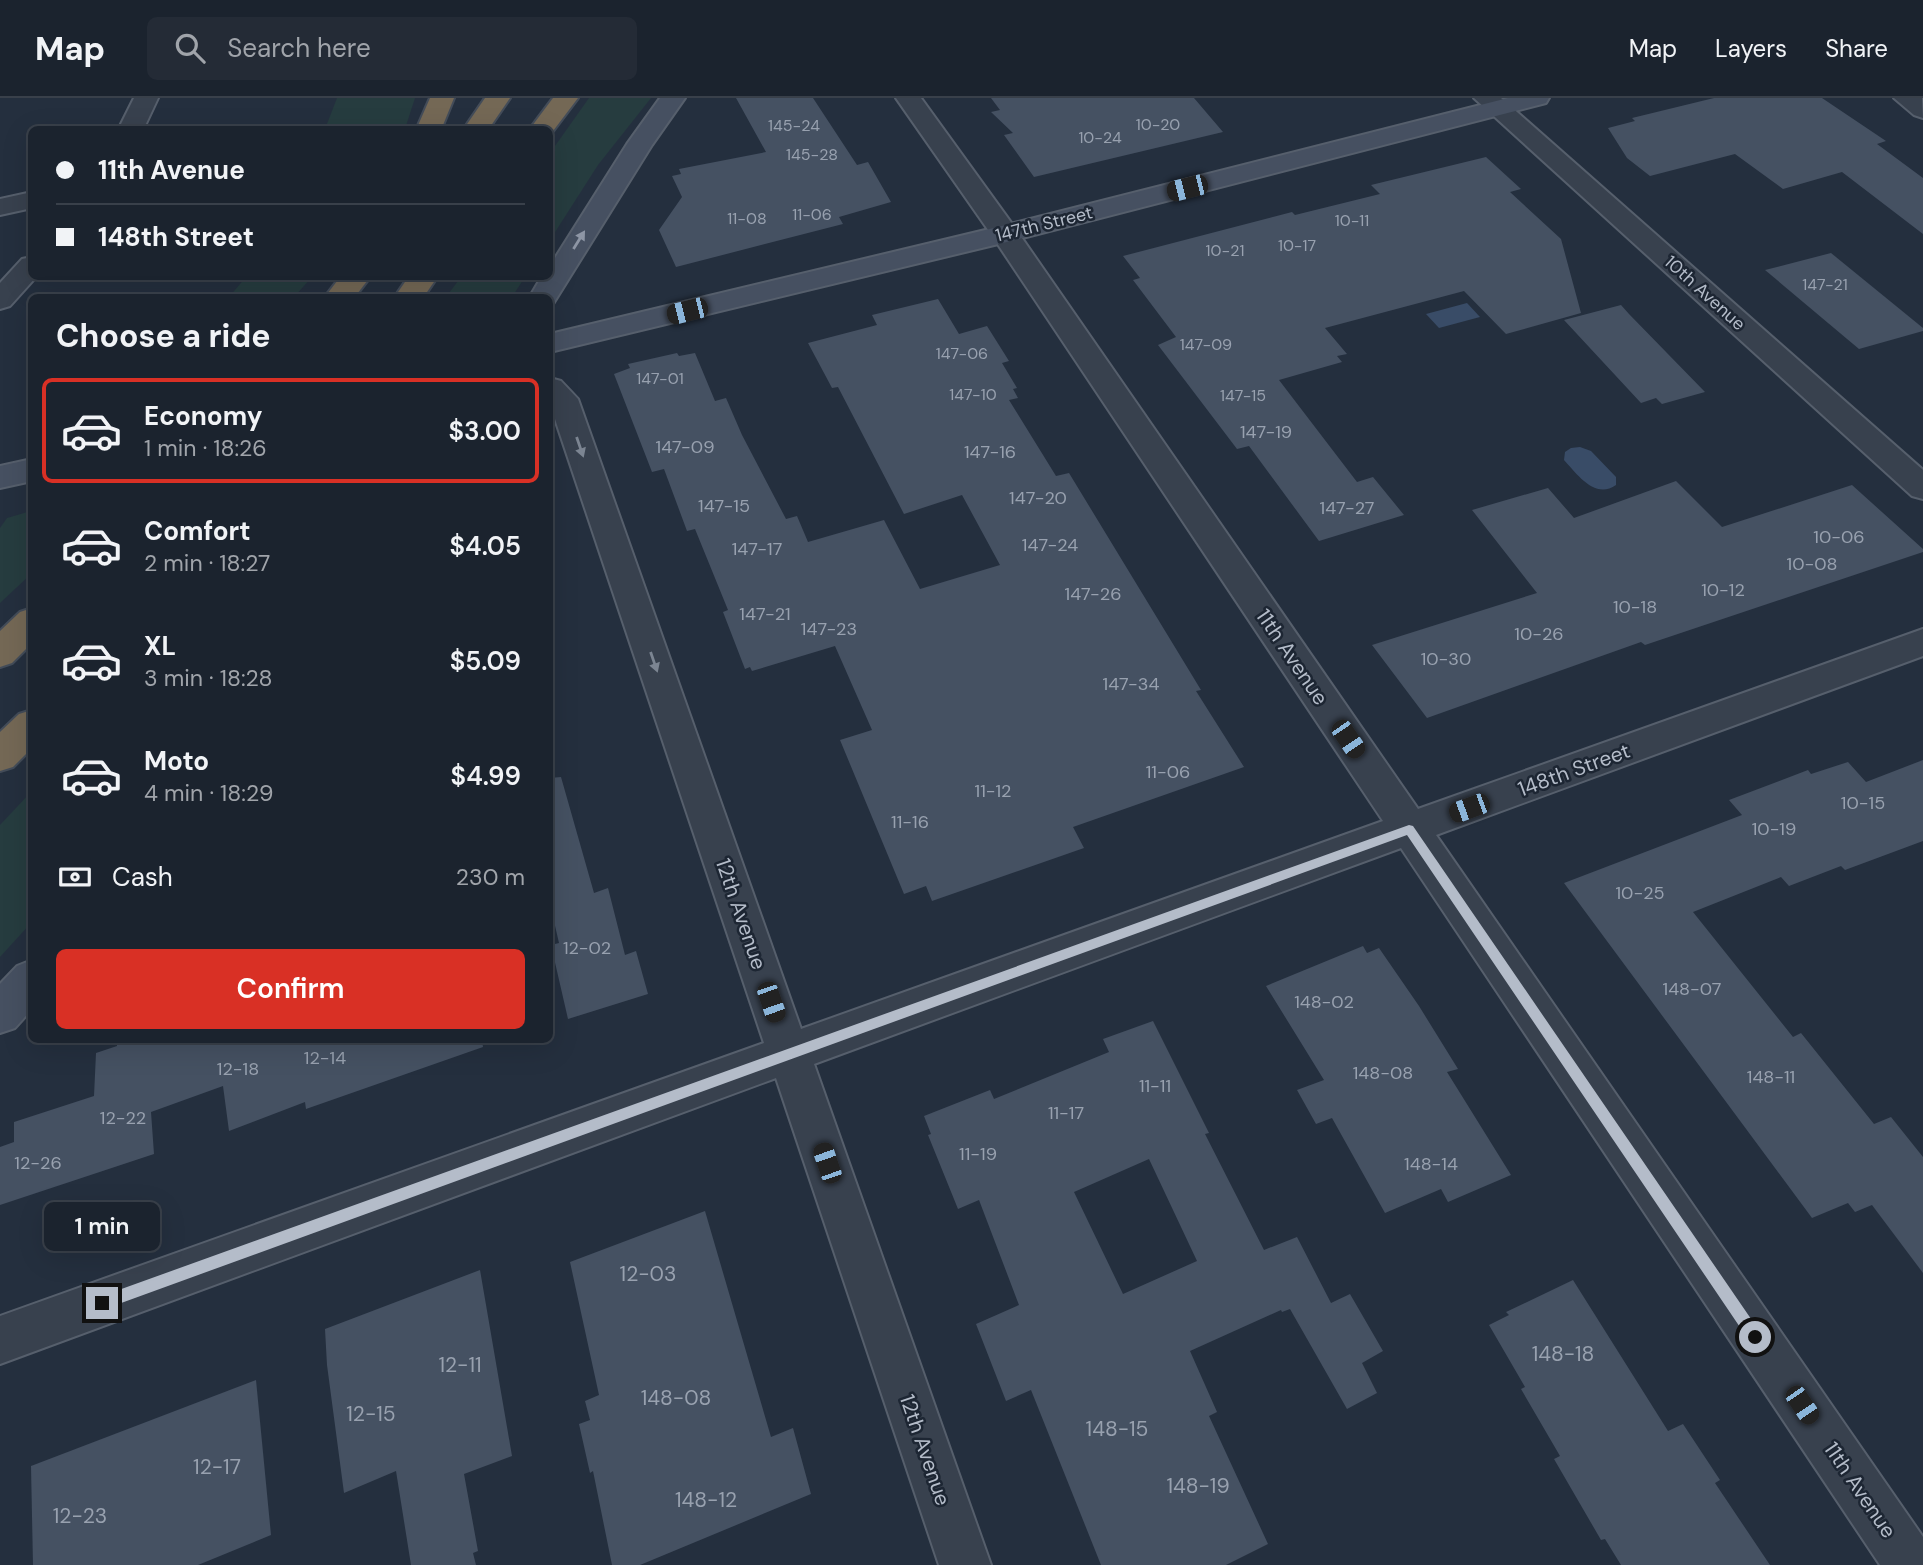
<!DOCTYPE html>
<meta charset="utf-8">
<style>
:root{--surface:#1b232e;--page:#242b36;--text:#f1f3f6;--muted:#a0a4aa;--line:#39404a;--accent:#d93025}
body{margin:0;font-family:"DM Sans",sans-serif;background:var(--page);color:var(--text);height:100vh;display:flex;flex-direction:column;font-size:26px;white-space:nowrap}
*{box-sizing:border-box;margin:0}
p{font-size:23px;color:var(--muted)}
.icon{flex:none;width:38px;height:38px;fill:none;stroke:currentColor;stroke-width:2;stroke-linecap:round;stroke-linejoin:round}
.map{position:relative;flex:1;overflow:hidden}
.drawer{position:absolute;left:28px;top:196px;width:525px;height:749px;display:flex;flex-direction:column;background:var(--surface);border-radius:10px;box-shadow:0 7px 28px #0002,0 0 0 2px var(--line)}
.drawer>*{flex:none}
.top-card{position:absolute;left:28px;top:28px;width:525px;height:154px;border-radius:10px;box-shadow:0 7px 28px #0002,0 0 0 2px var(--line);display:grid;align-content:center;height:154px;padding:0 28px;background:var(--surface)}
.end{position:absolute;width:32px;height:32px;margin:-16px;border:9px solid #b4bcc9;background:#111;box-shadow:0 0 0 4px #111}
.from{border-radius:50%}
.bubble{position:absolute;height:49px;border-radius:10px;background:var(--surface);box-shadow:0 7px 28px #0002,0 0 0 2px var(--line);font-size:23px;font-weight:600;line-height:49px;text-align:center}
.car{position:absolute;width:21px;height:42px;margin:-21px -10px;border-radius:9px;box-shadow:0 0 5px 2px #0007;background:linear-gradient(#222 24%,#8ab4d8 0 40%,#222 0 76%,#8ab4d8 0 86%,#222 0)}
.top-card b{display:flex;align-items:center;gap:24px;height:66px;font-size:26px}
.top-card b+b{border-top:2px solid var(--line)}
.top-card i{width:18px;height:18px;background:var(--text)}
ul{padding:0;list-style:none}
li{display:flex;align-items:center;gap:21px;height:105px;margin:0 14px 10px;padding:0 14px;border:4px solid transparent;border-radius:10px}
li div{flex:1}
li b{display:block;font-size:26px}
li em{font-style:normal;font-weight:600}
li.on{border-color:var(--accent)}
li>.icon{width:63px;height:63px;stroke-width:1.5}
h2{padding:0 28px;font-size:32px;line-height:84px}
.pay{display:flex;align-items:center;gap:18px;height:77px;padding:0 28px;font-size:26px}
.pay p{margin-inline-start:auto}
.button{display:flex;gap:14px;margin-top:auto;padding:14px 28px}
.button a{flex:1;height:80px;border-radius:10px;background:var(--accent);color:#fff;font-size:28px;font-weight:600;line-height:80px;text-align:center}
header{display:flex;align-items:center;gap:42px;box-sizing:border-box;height:98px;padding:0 35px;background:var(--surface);border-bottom:2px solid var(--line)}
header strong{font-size:33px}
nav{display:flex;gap:38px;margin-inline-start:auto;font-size:24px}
.search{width:490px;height:63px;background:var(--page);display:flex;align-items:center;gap:18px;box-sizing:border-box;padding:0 24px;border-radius:10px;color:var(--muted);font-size:26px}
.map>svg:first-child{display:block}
</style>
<header>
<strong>Map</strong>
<div class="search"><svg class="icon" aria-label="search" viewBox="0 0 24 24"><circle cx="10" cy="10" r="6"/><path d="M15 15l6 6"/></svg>Search here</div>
<nav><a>Map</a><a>Layers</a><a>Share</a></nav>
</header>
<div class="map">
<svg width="1923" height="1467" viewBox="0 0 1923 1467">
<rect width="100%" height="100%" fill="#242f3e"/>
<g fill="#263c3f">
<path d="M 337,0 L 415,0 L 405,31 L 325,31 Z"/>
<path d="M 589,0 L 651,0 L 598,67 L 550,142 L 550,55 Z"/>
<path d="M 246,179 L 246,178 L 312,179 L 294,199 L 229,199 Z"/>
<path d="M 461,179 L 461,178 L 525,179 L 512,199 L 446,199 Z"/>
<path d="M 31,413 L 31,476 L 0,505 L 0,430 L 7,420 Z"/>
<path d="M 31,694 L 31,825 L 0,859 L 0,727 Z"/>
</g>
<g fill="#394c67">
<path d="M 1467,205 L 1480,219 L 1439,230 L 1426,216 Z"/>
<path d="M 1580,349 L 1591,353 L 1616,379 L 1616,387 C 1595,402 1577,376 1564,362 L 1565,354 L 1571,350 Z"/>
</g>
<g fill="#455162" fill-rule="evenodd">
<path d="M 736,0 L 813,0 L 857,67 L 868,64 L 891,104 L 839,119 L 843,126 L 676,169 L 659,132 L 682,99 L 672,78 L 681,76 L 679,71 L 766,54 Z"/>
<path d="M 991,0 L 1194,0 L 1223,34 L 1034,79 L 1004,37 L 1013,35 L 991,14 L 1000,12 Z"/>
<path d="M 1714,0 L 1822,0 L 1886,43 L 1877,46 L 1923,80 L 1923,136 L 1842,74 L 1783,91 L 1735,56 L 1650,78 L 1627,60 L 1608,30 L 1635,23 L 1632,20 Z"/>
<path d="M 1486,59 L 1521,91 L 1510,94 L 1561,141 L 1581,215 L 1506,236 L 1464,193 L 1325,230 L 1347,256 L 1337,258 L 1342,264 L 1279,282 L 1357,384 L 1373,379 L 1404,417 L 1319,443 L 1249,348 L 1237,351 L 1158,247 L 1176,239 L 1133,182 L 1140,180 L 1123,158 L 1292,114 L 1295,117 L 1380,96 L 1371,87 Z"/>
<path d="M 1831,155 L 1923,230 L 1923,233 L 1859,251 L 1765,172 Z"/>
<path d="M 938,201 L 959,236 L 987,228 L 1009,263 L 1002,265 L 1017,290 L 1013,291 L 1018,300 L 1009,302 L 1056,378 L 1069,375 L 1201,592 L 1196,593 L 1244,669 L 1073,729 L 1084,750 L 932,803 L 926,788 L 904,796 L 840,642 L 872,632 L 835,548 L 752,573 L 750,569 L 745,571 L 723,514 L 728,512 L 695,431 L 687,433 L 664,371 L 652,374 L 614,276 L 630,270 L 628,266 L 677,255 L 679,258 L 695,255 L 715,303 L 726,300 L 742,337 L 786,421 L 797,418 L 808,444 L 884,422 L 920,491 L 1000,467 L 962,397 L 904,416 L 838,289 L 832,290 L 808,245 L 877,227 L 872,217 Z"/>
<path d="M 1621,207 L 1629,216 L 1705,294 L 1662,306 L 1656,300 L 1641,305 L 1564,222 Z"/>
<path d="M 1676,383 L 1722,429 L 1852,387 L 1923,451 L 1923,454 L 1645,547 L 1641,544 L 1427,620 L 1372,547 L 1537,495 L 1472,412 L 1548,390 L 1574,420 Z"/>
<path d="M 1923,662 L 1923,743 L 1845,772 L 1841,768 L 1789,788 L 1781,779 L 1693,814 L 1793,939 L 1801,935 L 1874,1026 L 1891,1019 L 1923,1059 L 1923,1175 L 1872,1107 L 1855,1114 L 1848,1105 L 1812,1120 L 1564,785 L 1742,717 L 1729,702 L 1808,672 L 1811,676 L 1848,664 L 1866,684 Z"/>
<path d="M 561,679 L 594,795 L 608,790 L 625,857 L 636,853 L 648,896 L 568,921 L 551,847 L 559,845 L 550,806 L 550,680 Z"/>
<path d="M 1363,848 L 1367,855 L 1379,850 L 1419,908 L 1458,971 L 1447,974 L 1511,1077 L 1448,1104 L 1441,1091 L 1385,1115 L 1332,1020 L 1316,1026 L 1297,992 L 1324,982 L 1266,888 Z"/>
<path d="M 1153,923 L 1209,1035 L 1205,1036 L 1264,1152 L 1297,1139 L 1331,1205 L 1350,1196 L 1383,1253 L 1362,1265 L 1377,1295 L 1347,1311 L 1290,1211 L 1282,1214 L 1281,1212 L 1190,1253 L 1217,1314 L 1209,1318 L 1268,1446 L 1226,1467 L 1101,1467 L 1031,1292 L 1006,1303 L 976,1226 L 1019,1207 L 979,1102 L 958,1111 L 928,1037 L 931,1036 L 924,1018 L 990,992 L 994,1001 L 1109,954 L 1103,941 ZM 1149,1061 L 1197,1163 L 1123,1196 L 1074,1094 Z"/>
<path d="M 117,942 L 482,942 L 483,949 L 306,1011 L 305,1004 L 229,1033 L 223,988 L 151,1014 L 154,1056 L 0,1107 L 0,1049 L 14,1044 L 14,1024 L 94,998 L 96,955 L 117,948 Z"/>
<path d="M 705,1113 L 771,1339 L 793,1330 L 811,1396 L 640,1467 L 612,1467 L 593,1373 L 590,1375 L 579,1326 L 590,1322 L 585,1303 L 599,1297 L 570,1164 Z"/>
<path d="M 480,1172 L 512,1358 L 464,1376 L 478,1453 L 473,1455 L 476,1467 L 411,1467 L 396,1373 L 344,1395 L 327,1267 L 325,1231 Z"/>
<path d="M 1573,1182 L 1668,1333 L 1683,1326 L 1720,1382 L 1715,1385 L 1770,1467 L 1621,1467 L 1605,1441 L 1601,1442 L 1554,1361 L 1560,1358 L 1521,1291 L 1525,1289 L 1489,1227 L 1509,1217 L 1506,1214 Z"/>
<path d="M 256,1282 L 271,1437 L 198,1467 L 33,1467 L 31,1368 Z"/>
</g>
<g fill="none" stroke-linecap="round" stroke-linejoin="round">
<defs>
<g id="street">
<path d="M 134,0 L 158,0 L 143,32 L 118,32 Z"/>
<path d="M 896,0 L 921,0 L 1015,130 L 1418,711 L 1923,531 L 1923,558 L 1436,737 L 1923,1439 L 1923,1467 L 1880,1467 L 1401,750 L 814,966 L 991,1467 L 939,1467 L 776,980 L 0,1266 L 0,1218 L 764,945 L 550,306 L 550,280 L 561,283 L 578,301 L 801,931 L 1383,723 L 993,139 Z"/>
<path d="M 1474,0 L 1501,0 L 1923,372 L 1923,401 L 1912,398 Z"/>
<path d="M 1894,0 L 1922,0 L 1923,20 L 1914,17 Z"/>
<path d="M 32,94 L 32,110 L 0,117 L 0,101 Z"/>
<path d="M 32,159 L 32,178 L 37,178 L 10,208 L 0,211 L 0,185 L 22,161 Z"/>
</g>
<g id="secondary">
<path d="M 660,0 L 685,0 L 652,47 L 553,206 L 550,207 L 550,200 L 529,200 L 542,178 L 550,178 L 550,168 L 627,46 Z"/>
<path d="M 1508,0 L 1549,0 L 1546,5 L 1015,142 L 550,254 L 550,236 L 1002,128 Z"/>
<path d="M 32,361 L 32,383 L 0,390 L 0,368 Z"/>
<path d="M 32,862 L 32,911 L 15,930 L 0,935 L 0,886 L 17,868 Z"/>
</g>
<g id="highway">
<path d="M 430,0 L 454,0 L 441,32 L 416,32 Z"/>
<path d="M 485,0 L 510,0 L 488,32 L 463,32 Z"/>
<path d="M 553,0 L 578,0 L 550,37 L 550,32 L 529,32 Z"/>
<path d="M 341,178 L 371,178 L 354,200 L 324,200 Z"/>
<path d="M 409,178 L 438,178 L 423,200 L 394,200 Z"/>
<path d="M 32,510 L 32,545 L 12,565 L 0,569 L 0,533 L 20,514 Z"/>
<path d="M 32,612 L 32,650 L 13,669 L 0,673 L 0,634 L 19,616 Z"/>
</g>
</defs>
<use href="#street" stroke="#565f6c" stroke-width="4"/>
<use href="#secondary" stroke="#565f6c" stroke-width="4"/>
<use href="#highway" stroke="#434c59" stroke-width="4"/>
<use href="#street" fill="#38414e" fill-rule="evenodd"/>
<use href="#secondary" fill="#465061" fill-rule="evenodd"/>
<use href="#highway" fill="#746855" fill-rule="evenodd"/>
</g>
<defs><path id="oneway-solid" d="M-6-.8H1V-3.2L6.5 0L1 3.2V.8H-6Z" transform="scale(1.75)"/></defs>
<use fill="#8e96a5" href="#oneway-solid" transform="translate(579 142) rotate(-58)"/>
<g fill="#7c8592">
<use href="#oneway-solid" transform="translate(580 349) rotate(71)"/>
<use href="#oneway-solid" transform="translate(654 564) rotate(71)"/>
</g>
<path fill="#b4bcc9" d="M 1409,727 L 1413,728 L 1760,1234 L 1760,1244 L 1750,1244 L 1407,737 L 102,1212 L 95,1205 L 102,1198 Z"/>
<g text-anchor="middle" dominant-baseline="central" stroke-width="5" stroke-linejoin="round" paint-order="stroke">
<g font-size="16" fill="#98a1af">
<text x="1158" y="26">10-20</text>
<text x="794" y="27">145-24</text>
<text x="1100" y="39">10-24</text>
<text x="812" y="56">145-28</text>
<text x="812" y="116">11-06</text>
<text x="747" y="120">11-08</text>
<text x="1352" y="122">10-11</text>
<text x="1297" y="147">10-17</text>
<text x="1225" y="152">10-21</text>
<text x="1825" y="186">147-21</text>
<text x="1206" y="246">147-09</text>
<text x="962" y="255">147-06</text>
<text x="660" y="280">147-01</text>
<text x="973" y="296">147-10</text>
<text x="1243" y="297">147-15</text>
</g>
<g font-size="18" fill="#b4bcc9" stroke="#1d2633">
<text transform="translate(1044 126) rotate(-14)">147th Street</text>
<text transform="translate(1705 195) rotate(42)">10th Avenue</text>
</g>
<g font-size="18" fill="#98a1af">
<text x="1266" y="334">147-19</text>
<text x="685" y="349">147-09</text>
<text x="990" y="354">147-16</text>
<text x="1038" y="400">147-20</text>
<text x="724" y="408">147-15</text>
<text x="1347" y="410">147-27</text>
<text x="1839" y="439">10-06</text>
<text x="1050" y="447">147-24</text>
<text x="757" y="451">147-17</text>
<text x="1812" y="466">10-08</text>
<text x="1723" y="492">10-12</text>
<text x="1093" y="496">147-26</text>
<text x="1635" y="509">10-18</text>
<text x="765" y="516">147-21</text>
<text x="829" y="531">147-23</text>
<text x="1539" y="536">10-26</text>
<text x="1446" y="561">10-30</text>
<text x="1131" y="586">147-34</text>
<text x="1168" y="674">11-06</text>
<text x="993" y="693">11-12</text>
<text x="1863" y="705">10-15</text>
<text x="910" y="724">11-16</text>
<text x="1774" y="731">10-19</text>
<text x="1640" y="795">10-25</text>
<text x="587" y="850">12-02</text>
<text x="1692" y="891">148-07</text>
<text x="1324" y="904">148-02</text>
<text x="325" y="960">12-14</text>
<text x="238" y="971">12-18</text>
<text x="1383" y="975">148-08</text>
<text x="1771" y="979">148-11</text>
<text x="1155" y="988">11-11</text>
<text x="1066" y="1015">11-17</text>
<text x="123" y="1020">12-22</text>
<text x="978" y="1056">11-19</text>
<text x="38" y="1065">12-26</text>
<text x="1431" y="1066">148-14</text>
</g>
<g font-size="21" fill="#b4bcc9" stroke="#1d2633">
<text transform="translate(1292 559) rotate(56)">11th Avenue</text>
<text transform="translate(1574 672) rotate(-20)">148th Street</text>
<text transform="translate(741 816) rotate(71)">12th Avenue</text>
<text transform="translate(925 1352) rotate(71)">12th Avenue</text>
<text transform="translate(1860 1392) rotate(56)">11th Avenue</text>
</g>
<g font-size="21" fill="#98a1af">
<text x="648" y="1176">12-03</text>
<text x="1563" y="1256">148-18</text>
<text x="460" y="1267">12-11</text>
<text x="676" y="1300">148-08</text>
<text x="371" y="1316">12-15</text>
<text x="1117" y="1331">148-15</text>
<text x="217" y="1369">12-17</text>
<text x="1198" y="1388">148-19</text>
<text x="706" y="1402">148-12</text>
<text x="80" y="1418">12-23</text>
</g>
</g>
</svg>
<i class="end from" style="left:1755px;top:1239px"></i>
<i class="end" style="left:102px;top:1205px"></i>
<div class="bubble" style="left:44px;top:1104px;width:116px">1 min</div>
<i class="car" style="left:1187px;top:90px;rotate:256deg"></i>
<i class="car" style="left:687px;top:213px;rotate:256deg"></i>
<i class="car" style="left:1348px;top:641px;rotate:146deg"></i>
<i class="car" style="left:1469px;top:710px;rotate:250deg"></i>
<i class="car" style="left:771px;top:904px;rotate:161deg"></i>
<i class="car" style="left:827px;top:1065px;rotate:341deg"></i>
<i class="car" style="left:1802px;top:1307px;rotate:146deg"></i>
<div class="top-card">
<b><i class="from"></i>11th Avenue</b>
<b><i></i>148th Street</b>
</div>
<section class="drawer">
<h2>Choose a ride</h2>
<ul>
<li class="on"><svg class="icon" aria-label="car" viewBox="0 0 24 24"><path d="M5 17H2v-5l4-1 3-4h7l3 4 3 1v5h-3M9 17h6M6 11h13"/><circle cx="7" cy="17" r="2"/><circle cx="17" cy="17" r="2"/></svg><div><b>Economy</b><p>1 min · 18:26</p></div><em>$3.00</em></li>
<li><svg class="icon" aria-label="car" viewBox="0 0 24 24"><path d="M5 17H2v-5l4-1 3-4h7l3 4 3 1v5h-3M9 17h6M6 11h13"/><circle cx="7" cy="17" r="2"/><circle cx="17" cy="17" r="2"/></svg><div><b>Comfort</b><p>2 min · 18:27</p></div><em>$4.05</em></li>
<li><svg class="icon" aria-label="car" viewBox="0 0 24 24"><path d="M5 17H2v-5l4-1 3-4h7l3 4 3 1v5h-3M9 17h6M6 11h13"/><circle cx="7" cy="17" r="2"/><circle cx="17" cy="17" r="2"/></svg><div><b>XL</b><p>3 min · 18:28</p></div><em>$5.09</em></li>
<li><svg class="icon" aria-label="car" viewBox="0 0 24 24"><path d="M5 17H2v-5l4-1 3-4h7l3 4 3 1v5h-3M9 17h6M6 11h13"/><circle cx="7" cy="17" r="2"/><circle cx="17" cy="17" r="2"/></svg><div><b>Moto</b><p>4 min · 18:29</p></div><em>$4.99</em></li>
</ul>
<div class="pay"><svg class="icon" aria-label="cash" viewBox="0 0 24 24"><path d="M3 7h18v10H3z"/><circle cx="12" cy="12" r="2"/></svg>Cash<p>230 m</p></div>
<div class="button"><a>Confirm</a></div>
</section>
</div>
